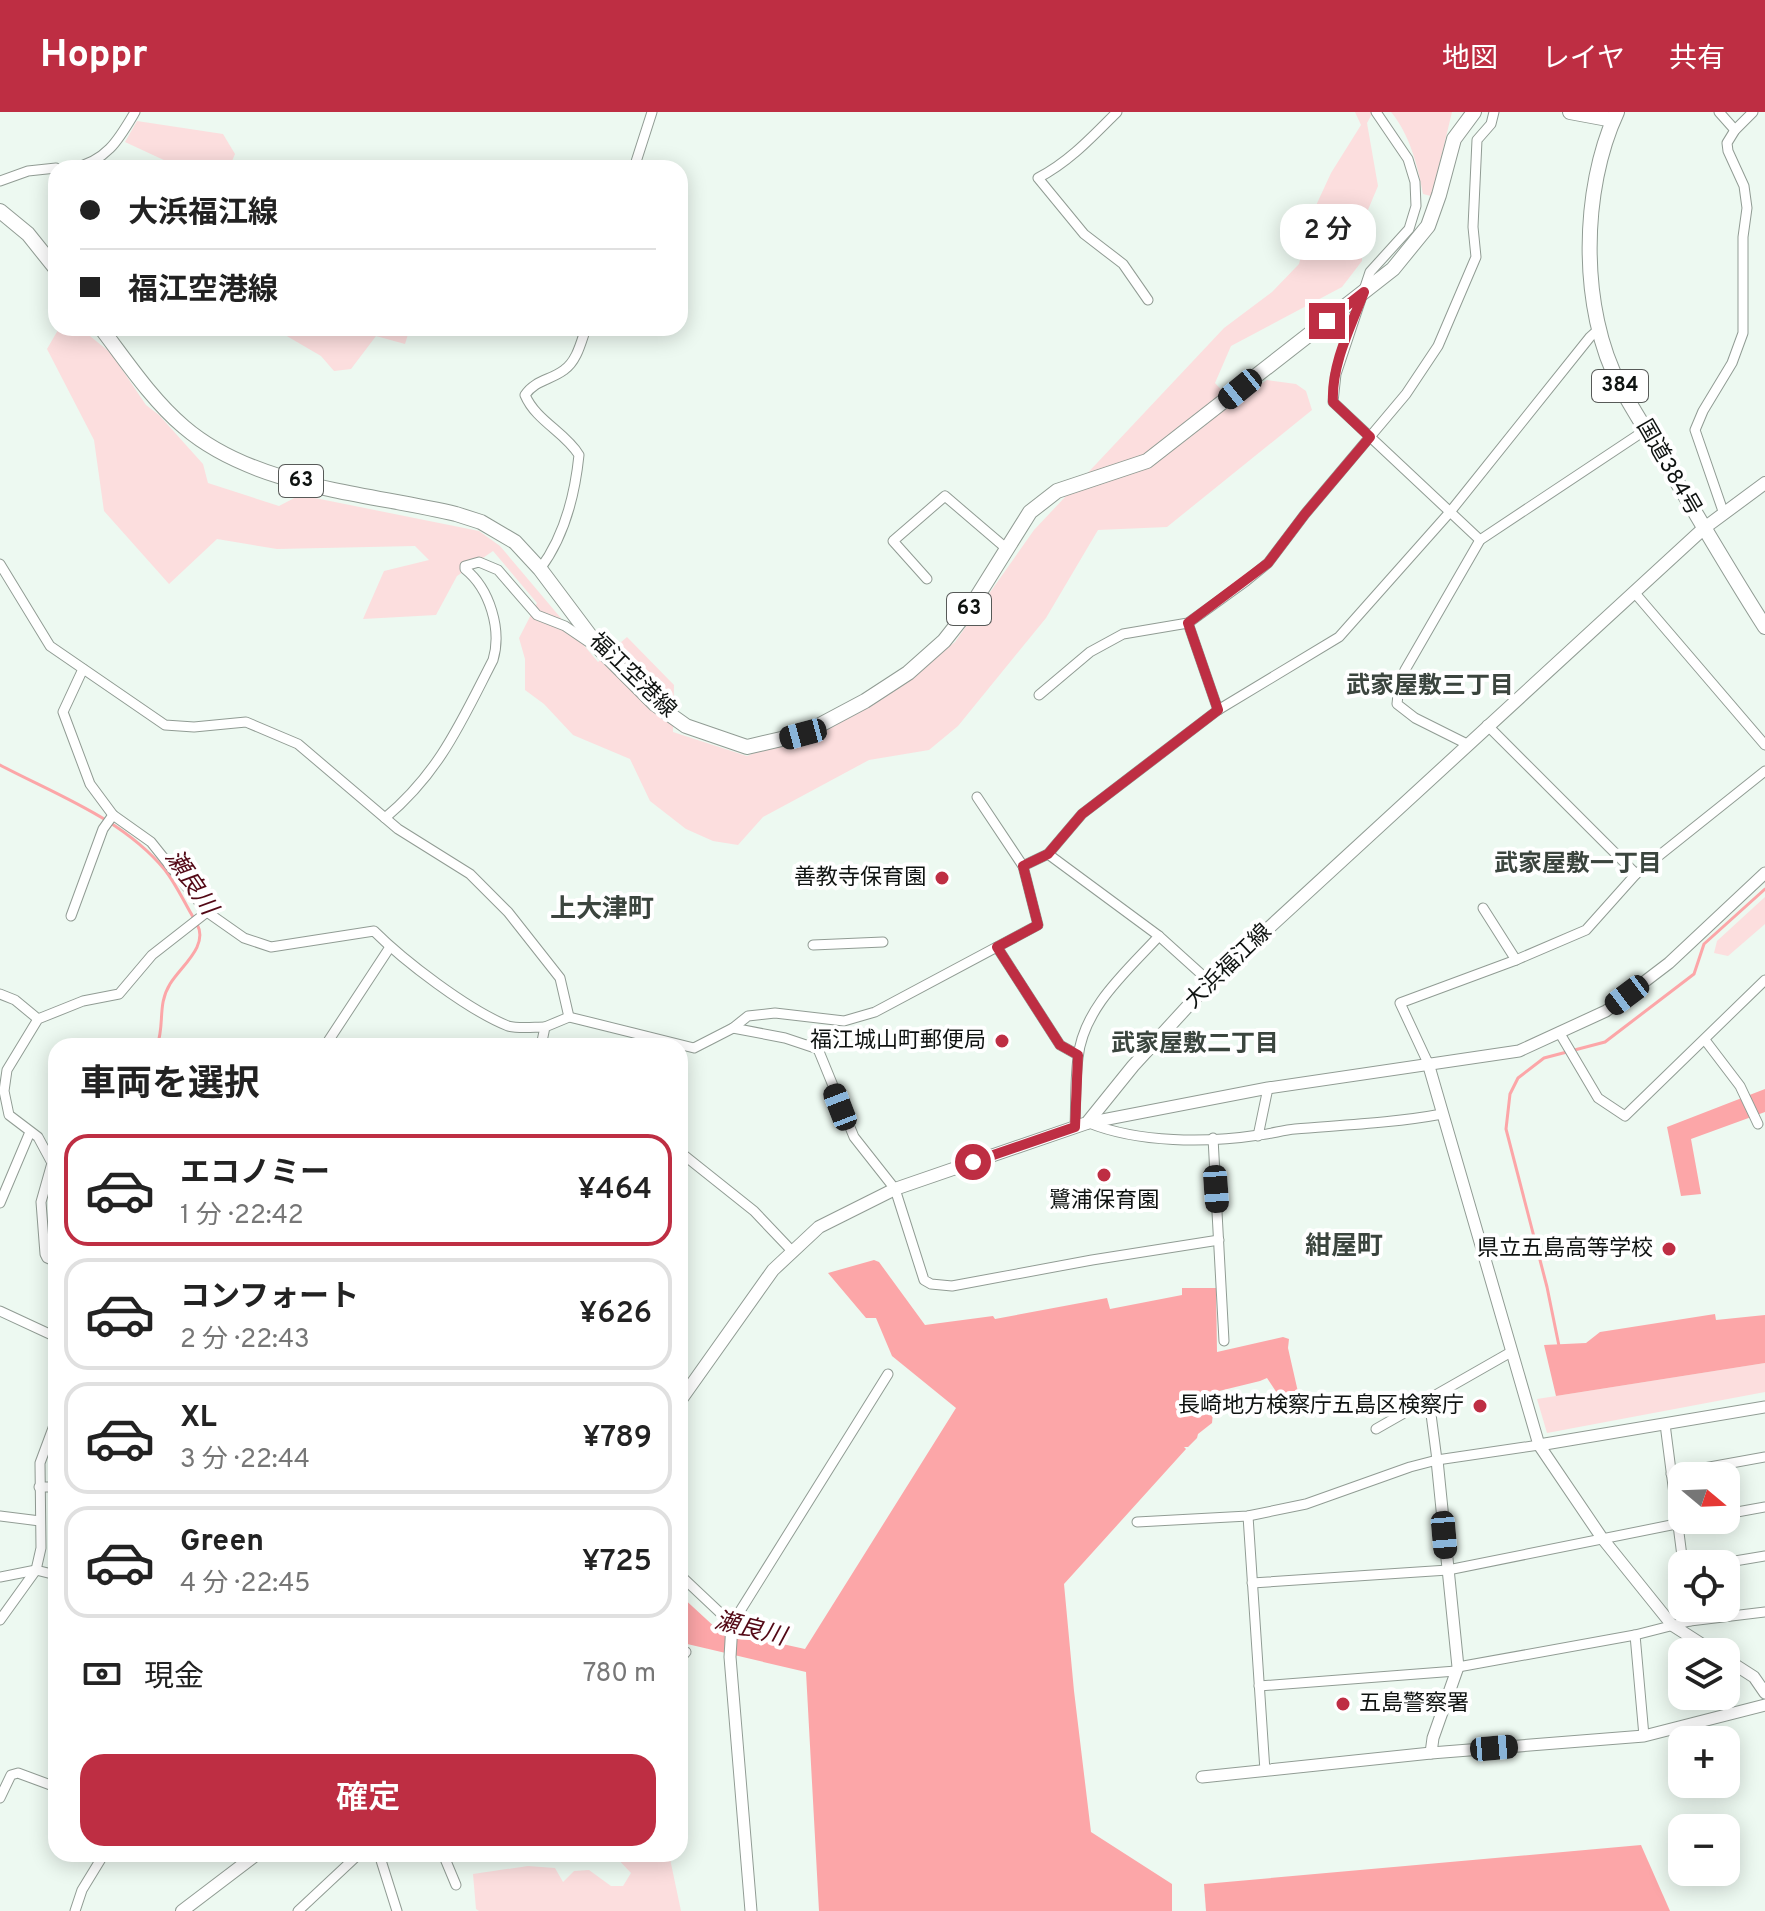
<!DOCTYPE html>
<html lang="ja">
<meta charset="utf-8">
<style>
:root{--surface:#fff;--page:#f2f2f2;--text:#222;--muted:#767676;--line:#e0e0e0;--accent:#be2e43}
body{margin:0;font-family:Overpass,"Noto Sans JP",sans-serif;background:var(--page);color:var(--text);height:100vh;display:flex;flex-direction:column;font-size:30px;white-space:nowrap}
*{box-sizing:border-box;margin:0}
p{font-size:26px;color:var(--muted)}
.icon{flex:none;width:44px;height:44px;fill:none;stroke:currentColor;stroke-width:2;stroke-linecap:round;stroke-linejoin:round}
.map{position:relative;flex:1;overflow:hidden}
.sheet{position:absolute;left:48px;top:926px;width:640px;height:824px;display:flex;flex-direction:column;background:var(--surface);border-radius:24px;box-shadow:0 4px 20px #0003}
.sheet>*{flex:none}
.guide{position:absolute;left:48px;top:48px;width:640px;height:176px;border-radius:24px;box-shadow:0 4px 20px #0003;display:grid;align-content:center;height:176px;padding:0 32px;background:var(--surface)}
.needle{width:52px;rotate:109deg}
.buttons{position:absolute;left:1668px;top:1350px;display:grid;gap:16px}
.buttons a{display:grid;place-items:center;width:72px;height:72px;border-radius:16px;background:var(--surface);box-shadow:0 4px 20px #0003;font-size:40px}
.end{position:absolute;width:36px;height:36px;margin:-18px;border:10px solid #be2e43;background:#fff;box-shadow:0 0 0 4px #fff}
.from{border-radius:50%}
.bubble{position:absolute;height:56px;border-radius:24px;background:var(--surface);box-shadow:0 4px 20px #0003;font-size:26px;font-weight:600;line-height:56px;text-align:center}
.car{position:absolute;width:24px;height:48px;margin:-24px -12px;border-radius:10px;box-shadow:0 0 6px 2px #0007;background:linear-gradient(#222 24%,#8ab4d8 0 40%,#222 0 76%,#8ab4d8 0 86%,#222 0)}
.guide b{display:flex;align-items:center;gap:28px;height:76px;font-size:30px}
.guide b+b{border-top:2px solid var(--line)}
.guide i{width:20px;height:20px;background:var(--text)}
ul{padding:0;list-style:none}
li{display:flex;align-items:center;gap:24px;height:112px;margin:0 16px 12px;padding:0 16px;border:4px solid var(--line);border-radius:24px}
li div{flex:1}
li b{display:block;font-size:30px}
li em{font-style:normal;font-weight:600}
li.selected{border-color:var(--accent)}
li>.icon{width:72px;height:72px;stroke-width:1.5}
h2{padding:0 32px;font-size:36px;line-height:96px}
.pay{display:flex;align-items:center;gap:20px;height:88px;padding:0 32px;font-size:30px}
.pay p{margin-inline-start:auto}
.action{display:flex;gap:16px;margin-top:auto;padding:16px 32px}
.action a{flex:1;height:92px;border-radius:24px;background:var(--accent);color:#fff;font-size:32px;font-weight:600;line-height:92px;text-align:center}
header{display:flex;align-items:center;gap:48px;box-sizing:border-box;height:112px;padding:0 40px;background:var(--accent);color:#fff}
header strong{font-size:38px}
nav{display:flex;gap:44px;margin-inline-start:auto;font-size:28px}
.map>svg:first-child{display:block}
</style>
<header>
<strong>Hoppr</strong>
<nav><a>地図</a><a>レイヤ</a><a>共有</a></nav>
</header>
<div class="map">
<svg width="1765" height="1799" viewBox="0 0 1765 1799">
<rect width="100%" height="100%" fill="#edf9f1"/>
<g fill="#fcdede">
<path d="M 1355,0 L 1373,0 L 1367,11 L 1378,74 L 1362,112 L 1362,149 L 1342,175 L 1231,234 L 1215,271 L 1233,290 L 1267,268 L 1296,272 L 1306,279 L 1312,298 L 1167,415 L 1098,418 L 1046,506 L 958,614 L 929,638 L 869,648 L 763,705 L 738,733 L 713,729 L 686,717 L 650,689 L 630,647 L 573,623 L 544,592 L 525,578 L 525,547 L 519,526 L 537,491 L 493,439 L 457,464 L 436,503 L 363,507 L 384,459 L 429,448 L 415,434 L 277,437 L 217,427 L 169,472 L 104,399 L 94,328 L 47,237 L 58,218 L 80,216 L 111,241 L 146,293 L 159,303 L 203,352 L 208,371 L 279,394 L 300,383 L 479,419 L 500,434 L 598,550 L 627,525 L 674,573 L 673,620 L 747,644 L 883,586 L 955,530 L 1034,418 L 1224,216 L 1272,180 L 1299,152 L 1313,100 L 1331,61 L 1361,13 Z"/>
<path d="M 1391,0 L 1452,0 L 1440,50 L 1435,85 L 1423,82 C 1418,54 1409,21 1391,0 Z"/>
<path d="M 137,9 L 223,22 L 235,42 L 229,56 L 181,56 L 125,30 Z"/>
<path d="M 273,216 L 410,216 L 405,232 L 376,224 L 351,257 L 334,259 L 321,244 Z"/>
<path d="M 1765,785 L 1765,812 L 1728,844 L 1714,841 L 1717,829 Z"/>
<path d="M 1765,1251 L 1765,1280 L 1547,1321 L 1537,1287 Z"/>
<path d="M 613,1742 L 669,1742 L 681,1799 L 479,1799 L 476,1797 L 473,1762 L 528,1754 L 555,1756 L 563,1770 L 574,1759 L 589,1758 L 611,1774 L 623,1774 L 631,1761 Z"/>
</g>
<g fill="#fca6a8">
<path d="M 1765,977 L 1765,1000 L 1691,1027 L 1701,1082 L 1681,1084 L 1667,1015 Z"/>
<path d="M 874,1148 L 879,1150 L 925,1213 L 993,1204 L 995,1207 L 1107,1186 L 1110,1197 L 1182,1183 L 1182,1176 L 1216,1176 L 1217,1240 L 1283,1225 L 1289,1227 L 1288,1236 L 1298,1280 L 1281,1287 L 1267,1266 L 1260,1269 L 1215,1280 L 1212,1311 L 1198,1322 L 1197,1326 L 1188,1335 L 1184,1335 L 1186,1337 L 1064,1472 L 1074,1579 L 1091,1720 L 1172,1772 L 1172,1799 L 819,1799 L 806,1560 L 683,1531 L 680,1534 L 680,1483 L 718,1518 L 805,1537 L 956,1296 L 892,1244 L 876,1206 L 866,1206 L 828,1161 Z"/>
<path d="M 1715,1202 L 1716,1208 L 1765,1203 L 1765,1251 L 1556,1284 L 1544,1233 L 1586,1231 L 1600,1220 Z"/>
<path d="M 1641,1733 L 1670,1799 L 1206,1799 L 1204,1772 Z"/>
</g>
<g fill="none" stroke-linecap="round" stroke-linejoin="round">
<g stroke="#fca6a8" stroke-width="3">
<path d="M 0,653 C 57,683 123,707 165,758 C 176,772 184,790 193,805"/>
<path d="M 157,934 C 165,912 157,893 170,872 C 181,854 209,834 197,812"/>
<path d="M 1559,1234 L 1547,1175 L 1506,1017 L 1510,982 L 1518,966 L 1544,946 L 1605,930 L 1694,862 L 1704,832 L 1765,777"/>
</g>
<defs>
<g id="minor">
<path d="M 1117,0 C 1092,25 1069,50 1038,66 L 1084,122 L 1123,152 L 1148,188"/>
<path d="M 1376,0 L 1408,47 L 1415,70 L 1416,94 L 1409,117 L 1370,160 L 1336,262 L 1333,290 L 1480,428"/>
<path d="M 1719,0 L 1735,18"/>
<path d="M 73,56 C 107,49 119,27 135,0"/>
<path d="M 634,56 L 652,0"/>
<path d="M 0,69 L 28,59 L 56,56"/>
<path d="M 1724,402 L 1695,318 L 1703,299 L 1732,251 L 1743,221 L 1743,125 L 1747,96 L 1744,74 L 1728,39 L 1727,31 L 1735,18 L 1753,0"/>
<path d="M 0,452 L 50,534 L 165,613 L 194,615 L 246,610 L 298,632 L 398,717 L 470,762 L 508,800 L 560,866 L 569,905"/>
<path d="M 540,457 C 564,425 575,382 579,343 C 565,320 536,309 525,283 C 535,268 551,268 564,258 C 577,249 581,230 586,216"/>
<path d="M 927,467 L 893,429 L 945,384 L 1007,437"/>
<path d="M 1634,480 L 1765,633"/>
<path d="M 1188,511 L 1218,598"/>
<path d="M 83,557 L 63,600 L 90,672 L 113,703 L 151,730 L 207,800 L 244,826 L 271,835 L 374,819 C 404,849 468,898 508,914 C 518,917 534,915 545,915"/>
<path d="M 1039,583 L 1090,540 L 1123,522 L 1188,511 L 1246,469 L 1268,451 L 1305,402 L 1406,282 L 1438,234 L 1476,145 L 1473,115 L 1477,28 L 1491,12 L 1494,0"/>
<path d="M 1487,613 L 1636,762"/>
<path d="M 1467,632 L 1415,606 L 1397,592 L 1399,573 L 1405,558 L 1480,428 L 1647,317"/>
<path d="M 385,706 C 440,660 461,610 493,548 C 502,518 490,477 465,457 L 465,454 L 479,450 L 498,458 L 537,503 L 565,514 L 593,533"/>
<path d="M 1048,742 L 1159,824 L 1210,870"/>
<path d="M 1023,754 L 1048,742 L 1082,702 L 1218,598 L 1339,525 L 1450,400 L 1590,225 L 1600,216"/>
<path d="M 1483,796 L 1516,848"/>
<path d="M 71,804 L 103,717 L 113,703"/>
<path d="M 813,833 L 883,830"/>
<path d="M 997,835 L 1060,933 L 1078,943"/>
<path d="M 0,882 L 15,888 L 38,907"/>
<path d="M 733,916 L 785,926 L 818,937 L 854,1025 L 895,1077 L 924,1168 L 931,1172 L 952,1174 L 1092,1148 L 1219,1128"/>
<path d="M 1559,920 L 1598,986 L 1625,1004 L 1765,868"/>
<path d="M 1705,928 L 1740,974 L 1758,1012"/>
<path d="M 325,934 L 390,835"/>
<path d="M 541,934 L 545,915 L 569,905 L 694,936 L 733,916 L 748,904 L 775,901 L 844,909 L 875,900 L 1038,813 L 1023,754 L 977,685"/>
<path d="M 1428,951 L 1400,891 L 1516,848 L 1586,818 L 1636,762 L 1765,659"/>
<path d="M 1089,1011 C 1139,1031 1207,1031 1259,1023 C 1271,1022 1283,1018 1295,1017 C 1344,1013 1394,1011 1442,1002"/>
<path d="M 1075,1015 C 1076,992 1075,969 1078,946 C 1083,896 1127,859 1159,824"/>
<path d="M 1258,1024 L 1268,976"/>
<path d="M 1213,1026 L 1224,1229"/>
<path d="M 680,1040 L 754,1099 L 792,1139"/>
<path d="M 0,1091 L 30,1020"/>
<path d="M 56,1150 L 47,1146 L 45,1142 L 41,1090 L 52,1051 L 38,1025 L 9,1003 L 4,979 L 7,958 L 38,907 L 83,889 L 119,882 L 152,843 L 207,800"/>
<path d="M 0,1199 L 56,1225"/>
<path d="M 1429,1287 L 1437,1348"/>
<path d="M 1665,1312 L 1683,1452"/>
<path d="M 1376,1317 L 1511,1240"/>
<path d="M 1671,1362 L 1765,1345"/>
<path d="M 39,1375 L 56,1375"/>
<path d="M 1726,1402 L 1765,1395"/>
<path d="M 0,1404 L 40,1409"/>
<path d="M 1248,1404 L 1265,1659"/>
<path d="M 1137,1410 L 1248,1404 L 1306,1392 L 1410,1355 L 1437,1348 L 1539,1333"/>
<path d="M 1717,1452 L 1765,1444"/>
<path d="M 680,1463 L 732,1512 L 888,1262"/>
<path d="M 0,1465 L 36,1458 L 56,1463"/>
<path d="M 1252,1471 L 1448,1458 L 1696,1408"/>
<path d="M 1688,1496 L 1690,1509"/>
<path d="M 0,1508 L 36,1458 L 41,1436 L 40,1351 L 56,1308"/>
<path d="M 1635,1523 L 1644,1624"/>
<path d="M 680,1547 L 686,1540"/>
<path d="M 1458,1555 L 1635,1523 L 1690,1509 L 1765,1500"/>
<path d="M 1259,1574 L 1456,1559"/>
<path d="M 0,1686 L 11,1663 L 18,1661 L 56,1675"/>
<path d="M 379,1742 L 397,1799"/>
<path d="M 443,1742 L 456,1773"/>
<path d="M 75,1799 L 82,1778 L 104,1742"/>
<path d="M 298,1799 L 359,1742"/>
</g>
<g id="tertiary">
<path d="M 1428,951 L 1539,1333 L 1602,1426 L 1672,1513 L 1714,1540"/>
<path d="M 1087,1011 L 1268,976 L 1519,939 L 1606,899 L 1669,851 L 1765,761"/>
<path d="M 1539,1333 L 1765,1295"/>
<path d="M 732,1512 L 730,1545 L 751,1799"/>
<path d="M 1726,1547 L 1754,1565 L 1765,1581"/>
<path d="M 1431,1641 L 1433,1626 L 1458,1555 L 1437,1348"/>
<path d="M 1202,1665 L 1431,1641 L 1644,1624 L 1765,1593"/>
</g>
<g id="secondary">
<path d="M 680,1289 L 773,1158 L 819,1115 L 895,1077 L 1087,1011 L 1133,954 L 1210,870 L 1703,417 L 1765,371"/>
<path d="M 182,1799 L 257,1742"/>
</g>
<g id="primary">
<path d="M 1570,0 L 1613,8"/>
<path d="M 0,99 L 28,122 L 56,157"/>
<path d="M 101,216 C 126,249 152,288 184,315 C 255,376 368,381 456,402 L 481,410 L 515,430 L 540,457 L 600,537 L 655,592 L 686,614 L 747,635 L 803,622 L 865,589 L 908,561 L 944,529 L 970,496 L 1030,400 L 1057,379 L 1147,349 L 1393,157 L 1428,114 L 1439,83 L 1454,27 L 1474,0"/>
</g>
<path id="trunk" d="M 1617,0 C 1581,77 1579,197 1620,274 C 1636,304 1656,333 1673,363 C 1703,414 1733,465 1765,515"/>
</defs>
<use href="#minor" stroke="#919c94" stroke-width="11"/>
<use href="#tertiary" stroke="#919c94" stroke-width="13"/>
<use href="#secondary" stroke="#919c94" stroke-width="14"/>
<use href="#primary" stroke="#919c94" stroke-width="16"/>
<use href="#trunk" stroke="#919c94" stroke-width="16"/>
<use href="#minor" stroke="#fff" stroke-width="9"/>
<use href="#tertiary" stroke="#fff" stroke-width="11"/>
<use href="#secondary" stroke="#fff" stroke-width="12"/>
<use href="#primary" stroke="#fff" stroke-width="14"/>
<use href="#trunk" stroke="#fff" stroke-width="14"/>
</g>
<g fill="none" stroke-linecap="round" stroke-linejoin="round">
<path stroke="#be2e43" stroke-width="10" d="M 973,1050 L 1075,1015 L 1078,943 L 1060,933 L 997,835 L 1038,813 L 1023,754 L 1048,742 L 1082,702 L 1218,598 L 1188,511 L 1268,451 L 1305,402 L 1370,325 L 1333,290 C 1331,253 1351,214 1364,180 L 1327,209"/>
</g>
<g fill="#be2e43" stroke="#fff" stroke-width="3">
<circle cx="942" cy="766" r="8"/>
<circle cx="1002" cy="929" r="8"/>
<circle cx="1104" cy="1063" r="8"/>
<circle cx="1669" cy="1137" r="8"/>
<circle cx="1480" cy="1294" r="8"/>
<circle cx="1343" cy="1592" r="8"/>
</g>
<g text-anchor="middle" dominant-baseline="central" stroke-width="8" stroke-linejoin="round" paint-order="stroke">
<g fill="#fff" stroke="#575a58" stroke-width="2">
<rect x="1592" y="258" width="56" height="32" rx="6"/>
<rect x="279" y="353" width="44" height="32" rx="6"/>
<rect x="947" y="481" width="44" height="32" rx="6"/>
</g>
<g font-size="20" font-weight="bold" fill="#0f1311">
<text x="1620" y="274">384</text>
<text x="301" y="369">63</text>
<text x="969" y="497">63</text>
</g>
<g font-size="22" fill="#0f1311" stroke="#fff">
<text transform="translate(1668 356) rotate(60)">国道384号</text>
<text transform="translate(632 564) rotate(44)">福江空港線</text>
<text transform="translate(1229 855) rotate(-44)">大浜福江線</text>
</g>
<g font-size="22" fill="#0f1311" stroke="#fff" text-anchor="end">
<text x="926" y="766">善教寺保育園</text>
<text x="986" y="929">福江城山町郵便局</text>
<text x="1104" y="1089" text-anchor="middle">鷺浦保育園</text>
<text x="1653" y="1137">県立五島高等学校</text>
<text x="1464" y="1294">長崎地方検察庁五島区検察庁</text>
<text x="1359" y="1592" text-anchor="start">五島警察署</text>
</g>
<g font-size="24" font-weight="bold" fill="#3b453e" stroke="#fff">
<text x="1430" y="575">武家屋敷三丁目</text>
<text x="1578" y="753">武家屋敷一丁目</text>
<text x="1195" y="933">武家屋敷二丁目</text>
</g>
<g font-size="24" font-style="italic" fill="#530815" stroke="#fff">
<text transform="translate(190 771) rotate(56)">瀬良川</text>
<text transform="translate(750 1518) rotate(14)">瀬良川</text>
</g>
<g font-size="26" font-weight="bold" fill="#3b453e" stroke="#fff">
<text x="602" y="798">上大津町</text>
<text x="1344" y="1135">紺屋町</text>
</g>
</g>
</svg>
<div class="buttons">
<a><svg class="needle" viewBox="-14 -14 28 28"><path d="M0-13l5 13h-10z" fill="#e53935"/><path d="M0 13l5-13h-10z" fill="#767676"/></svg></a>
<a><svg class="icon" aria-label="locate" viewBox="0 0 24 24"><circle cx="12" cy="12" r="6"/><path d="M12 2v4M12 18v4M2 12h4M18 12h4"/></svg></a>
<a><svg class="icon" aria-label="layers" viewBox="0 0 24 24"><path d="M12 4l9 5-9 5-9-5zM3 14l9 5 9-5"/></svg></a>
<a>+</a>
<a>−</a>
</div>
<i class="end from" style="left:973px;top:1050px"></i>
<i class="end" style="left:1327px;top:209px"></i>
<div class="bubble" style="left:1280px;top:92px;width:96px">2 分</div>
<i class="car" style="left:1240px;top:277px;rotate:231deg"></i>
<i class="car" style="left:803px;top:622px;rotate:255deg"></i>
<i class="car" style="left:1627px;top:883px;rotate:233deg"></i>
<i class="car" style="left:840px;top:995px;rotate:339deg"></i>
<i class="car" style="left:1216px;top:1077px;rotate:176deg"></i>
<i class="car" style="left:1444px;top:1423px;rotate:175deg"></i>
<i class="car" style="left:1494px;top:1636px;rotate:85deg"></i>
<div class="guide">
<b><i class="from"></i>大浜福江線</b>
<b><i></i>福江空港線</b>
</div>
<section class="sheet">
<h2>車両を選択</h2>
<ul>
<li class="selected"><svg class="icon" aria-label="car" viewBox="0 0 24 24"><path d="M5 17H2v-5l4-1 3-4h7l3 4 3 1v5h-3M9 17h6M6 11h13"/><circle cx="7" cy="17" r="2"/><circle cx="17" cy="17" r="2"/></svg><div><b>エコノミー</b><p>1 分 · 22:42</p></div><em>¥464</em></li>
<li><svg class="icon" aria-label="car" viewBox="0 0 24 24"><path d="M5 17H2v-5l4-1 3-4h7l3 4 3 1v5h-3M9 17h6M6 11h13"/><circle cx="7" cy="17" r="2"/><circle cx="17" cy="17" r="2"/></svg><div><b>コンフォート</b><p>2 分 · 22:43</p></div><em>¥626</em></li>
<li><svg class="icon" aria-label="car" viewBox="0 0 24 24"><path d="M5 17H2v-5l4-1 3-4h7l3 4 3 1v5h-3M9 17h6M6 11h13"/><circle cx="7" cy="17" r="2"/><circle cx="17" cy="17" r="2"/></svg><div><b>XL</b><p>3 分 · 22:44</p></div><em>¥789</em></li>
<li><svg class="icon" aria-label="car" viewBox="0 0 24 24"><path d="M5 17H2v-5l4-1 3-4h7l3 4 3 1v5h-3M9 17h6M6 11h13"/><circle cx="7" cy="17" r="2"/><circle cx="17" cy="17" r="2"/></svg><div><b>Green</b><p>4 分 · 22:45</p></div><em>¥725</em></li>
</ul>
<div class="pay"><svg class="icon" aria-label="cash" viewBox="0 0 24 24"><path d="M3 7h18v10H3z"/><circle cx="12" cy="12" r="2"/></svg>現金<p>780 m</p></div>
<div class="action"><a>確定</a></div>
</section>
</div>
